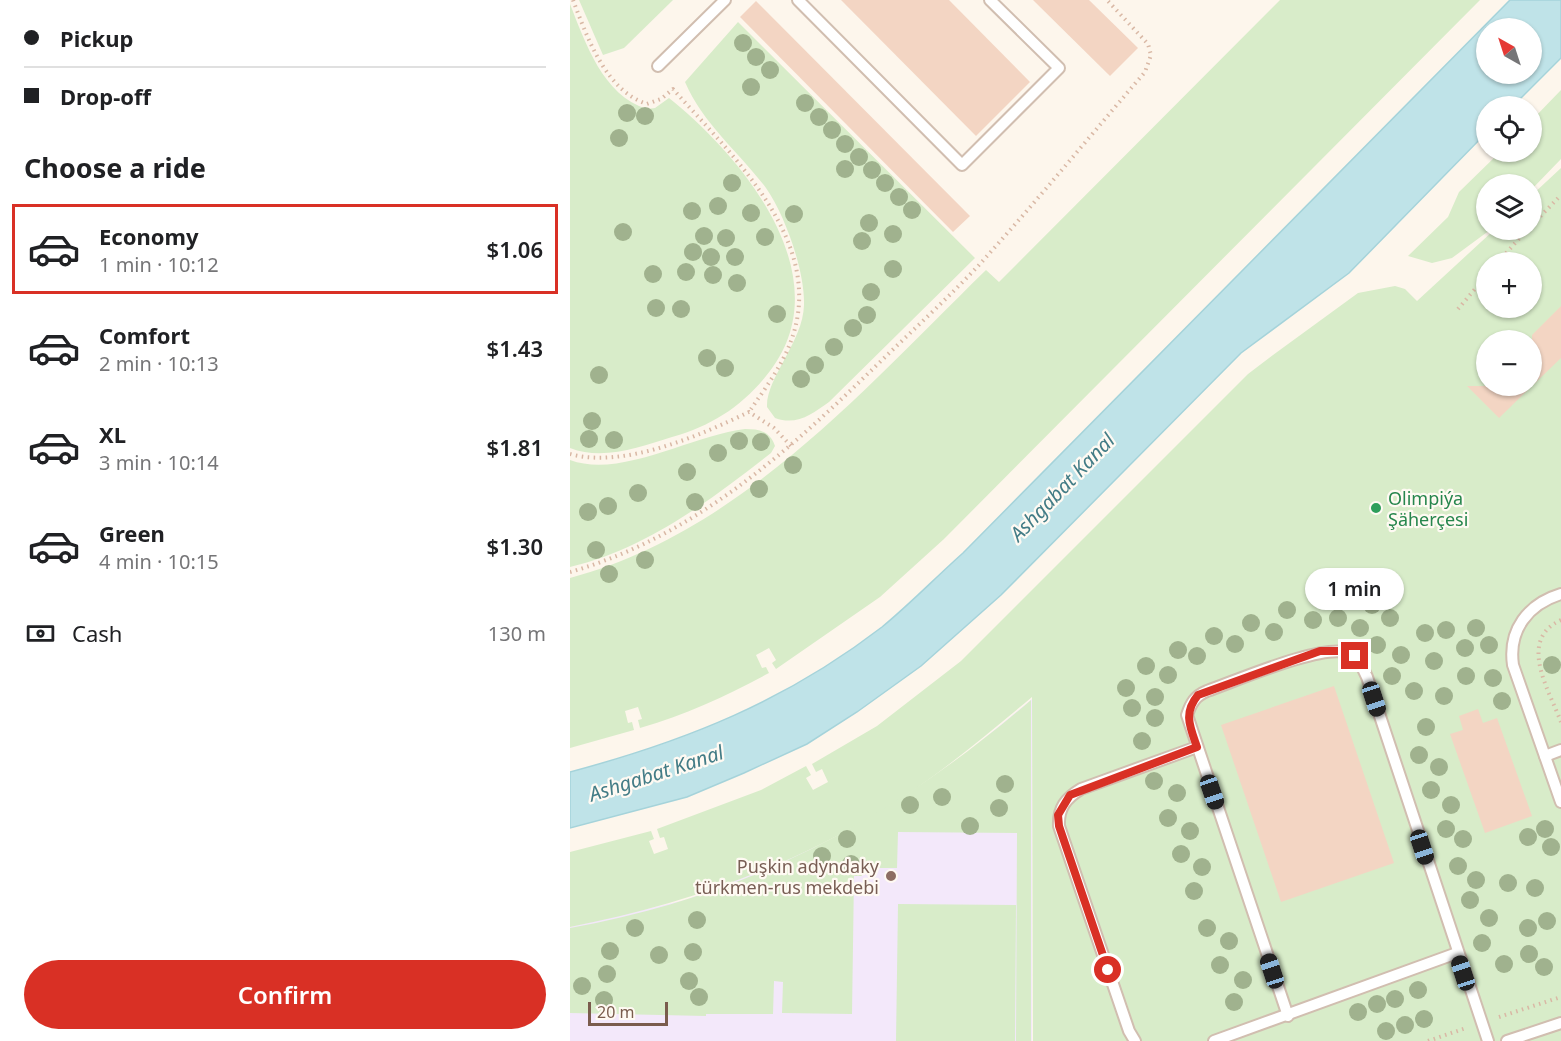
<!DOCTYPE html>
<meta charset="utf-8">
<style>
:root{--surface:#fff;--page:#f6f6f6;--text:#202124;--muted:#757577;--line:#e0e0e0;--accent:#d93025}
body{margin:0;font-family:"Noto Sans",sans-serif;background:var(--page);color:var(--text);height:100vh;display:flex;flex-direction:column;font-size:22px;white-space:nowrap}
*{box-sizing:border-box;margin:0}
p{font-size:20px;color:var(--muted)}
.icon{flex:none;width:33px;height:33px;fill:none;stroke:currentColor;stroke-width:2;stroke-linecap:round;stroke-linejoin:round}
.map{position:relative;flex:1;overflow:hidden}
.details{display:flex;flex-direction:column;background:var(--surface);width:570px}
.details>*{flex:none}
.guide{display:grid;align-content:center;height:132px;padding:0 24px;background:var(--surface)}
.needle{width:39px;rotate:321deg}
.controls{position:absolute;left:906px;top:18px;display:grid;gap:12px}
.controls a{display:grid;place-items:center;width:66px;height:66px;border-radius:50%;background:var(--surface);box-shadow:0 2px 4px #0004;font-size:30px}
.scale{position:absolute;left:18px;bottom:15px;width:80px;box-sizing:border-box;padding-left:6px;border:3px solid #7a5c4d;border-top:0;font-size:16px;line-height:21px;white-space:nowrap;color:#7a5c4d;-webkit-text-stroke:4px #fffaf3;paint-order:stroke}
.end{position:absolute;width:27px;height:27px;margin:-14px;border:8px solid #d93025;background:#fff;box-shadow:0 0 0 3px #fff}
.from{border-radius:50%}
.bubble{position:absolute;height:42px;border-radius:21px;background:var(--surface);box-shadow:0 2px 4px #0004;font-size:20px;font-weight:600;line-height:42px;text-align:center}
.car{position:absolute;width:18px;height:36px;margin:-18px -9px;border-radius:8px;box-shadow:0 0 4px 2px #0007;background:linear-gradient(#222 24%,#8ab4d8 0 40%,#222 0 76%,#8ab4d8 0 86%,#222 0)}
.guide b{display:flex;align-items:center;gap:21px;height:57px;font-size:22px}
.guide b+b{border-top:2px solid var(--line)}
.guide i{width:15px;height:15px;background:var(--text)}
ul{padding:0;list-style:none}
li{display:flex;align-items:center;gap:18px;height:90px;margin:0 12px 9px;padding:0 12px;border:3px solid transparent;border-radius:0px}
li div{flex:1}
li b{display:block;font-size:22px}
li em{font-style:normal;font-weight:600}
li.selected{border-color:var(--accent)}
li>.icon{width:54px;height:54px;stroke-width:1.5}
h2{padding:0 24px;font-size:27px;line-height:72px}
.pay{display:flex;align-items:center;gap:15px;height:66px;padding:0 24px;font-size:22px}
.pay p{margin-inline-start:auto}
.cta{display:flex;gap:12px;margin-top:auto;padding:12px 24px}
.cta a{flex:1;height:69px;border-radius:36px;background:var(--accent);color:#fff;font-size:24px;font-weight:600;line-height:69px;text-align:center}
main{display:flex;flex:1;min-height:0}
.map>svg:first-child{display:block}
</style>
<main>
<section class="details">
<div class="guide">
<b><i class="from"></i>Pickup</b>
<b><i></i>Drop-off</b>
</div>
<h2>Choose a ride</h2>
<ul>
<li class="selected"><svg class="icon" aria-label="car" viewBox="0 0 24 24"><path d="M5 17H2v-5l4-1 3-4h7l3 4 3 1v5h-3M9 17h6M6 11h13"/><circle cx="7" cy="17" r="2"/><circle cx="17" cy="17" r="2"/></svg><div><b>Economy</b><p>1 min · 10:12</p></div><em>$1.06</em></li>
<li><svg class="icon" aria-label="car" viewBox="0 0 24 24"><path d="M5 17H2v-5l4-1 3-4h7l3 4 3 1v5h-3M9 17h6M6 11h13"/><circle cx="7" cy="17" r="2"/><circle cx="17" cy="17" r="2"/></svg><div><b>Comfort</b><p>2 min · 10:13</p></div><em>$1.43</em></li>
<li><svg class="icon" aria-label="car" viewBox="0 0 24 24"><path d="M5 17H2v-5l4-1 3-4h7l3 4 3 1v5h-3M9 17h6M6 11h13"/><circle cx="7" cy="17" r="2"/><circle cx="17" cy="17" r="2"/></svg><div><b>XL</b><p>3 min · 10:14</p></div><em>$1.81</em></li>
<li><svg class="icon" aria-label="car" viewBox="0 0 24 24"><path d="M5 17H2v-5l4-1 3-4h7l3 4 3 1v5h-3M9 17h6M6 11h13"/><circle cx="7" cy="17" r="2"/><circle cx="17" cy="17" r="2"/></svg><div><b>Green</b><p>4 min · 10:15</p></div><em>$1.30</em></li>
</ul>
<div class="pay"><svg class="icon" aria-label="cash" viewBox="0 0 24 24"><path d="M3 7h18v10H3z"/><circle cx="12" cy="12" r="2"/></svg>Cash<p>130 m</p></div>
<div class="cta"><a>Confirm</a></div>
</section>
<div class="map">
<svg width="991" height="1041" viewBox="0 0 991 1041">
<rect width="100%" height="100%" fill="#fdf6ec"/>
<path fill="#f3e8fa" d="M 462,699 L 462,1041 L 0,1041 L 0,927 L 115,900 L 202,867 L 269,836 L 310,813 L 388,760 Z"/>
<g fill="#d8ecc9" fill-rule="evenodd">
<path d="M 9,0 L 103,0 L 54,48 L 33,55 Z"/>
<path d="M 710,0 L 910,0 L 374,539 L 310,597 L 206,669 L 202,663 L 206,660 L 199,648 L 186,655 L 192,668 L 196,667 L 199,673 C 158,695 116,715 70,728 L 68,720 L 72,719 L 68,707 L 55,711 L 58,723 L 62,722 L 64,730 L 0,748 L 0,578 C 171,532 294,389 416,270 L 429,282 Z"/>
<path d="M 0,4 C 15,42 33,96 77,109 L 85,108 L 99,98 C 175,159 275,281 196,376 C 171,407 141,426 102,437 C 70,447 33,461 0,448 Z"/>
<path d="M 168,22 L 405,258 L 259,402 C 242,414 227,426 205,418 L 197,407 C 196,378 233,342 234,305 C 235,271 215,215 196,188 C 169,152 133,124 115,82 Z"/>
<path d="M 991,90 L 991,159 L 962,189 L 962,184 L 916,184 L 916,230 L 920,230 L 882,258 L 862,263 L 838,256 L 878,217 L 889,192 L 930,152 L 962,152 L 962,120 Z"/>
<path d="M 991,168 L 991,1041 L 463,1041 L 462,697 C 413,738 364,779 310,812 C 215,869 108,906 0,927 L 0,852 L 81,831 L 84,839 L 79,841 L 84,854 L 98,849 L 94,837 L 90,838 L 87,829 L 191,790 L 236,766 L 241,775 L 236,778 L 243,790 L 258,782 L 252,769 L 246,772 L 242,764 L 307,726 L 391,661 L 678,374 L 703,355 L 788,293 L 825,286 L 835,289 L 847,301 L 924,230 L 962,230 L 962,195 ZM 916,262 L 962,262 L 962,308 L 916,308 ZM 916,340 L 962,340 L 962,386 L 916,386 Z"/>
<path d="M 175,429 C 189,429 200,431 205,446 L 201,453 C 141,500 76,549 0,567 L 0,460 C 51,479 122,435 175,429 Z"/>
<path d="M 461,700 L 461,1041 L 446,1041 L 447,833 L 328,832 L 327,868 L 292,868 L 292,876 L 284,876 L 282,1014 L 212,1013 L 213,982 L 204,981 L 203,1014 L 136,1014 L 136,1016 L 0,1013 L 0,928 C 182,895 322,819 461,700 Z"/>
<path d="M 328,904 L 446,905 L 445,1041 L 326,1041 Z"/>
</g>
<path fill="#bfe3e8" stroke="#a5d3da" stroke-width="1.5" fill-rule="evenodd" d="M 940,0 L 991,0 L 991,58 L 943,106 L 916,106 L 916,133 L 779,273 L 671,353 L 431,595 L 351,666 L 287,712 L 237,744 L 174,773 L 117,797 L 0,828 L 0,772 C 116,741 216,701 312,627 C 340,604 366,577 393,553 ZM 916,28 L 962,28 L 962,74 L 916,74 Z"/>
<g fill="#f3d5c3">
<path d="M 271,0 L 379,0 L 460,82 L 406,136 Z"/>
<path d="M 463,0 L 519,0 L 568,48 L 540,76 Z"/>
<path d="M 186,1 L 400,216 L 383,232 L 170,17 Z"/>
<path d="M 991,306 L 991,358 L 929,418 L 897,386 L 962,386 L 962,335 Z"/>
<path d="M 764,686 L 824,863 L 711,902 L 651,725 Z"/>
<path d="M 908,709 L 913,723 L 927,718 L 962,816 L 915,833 L 880,734 L 893,730 L 889,716 Z"/>
</g>
<g fill="none" stroke-linecap="round" stroke-linejoin="round">
<defs>
<g id="service">
<path d="M 228,0 L 392,165 L 489,68 L 420,0"/>
<path d="M 88,66 L 155,0"/>
<path d="M 991,594 C 958,604 938,630 943,665 L 991,802"/>
<path d="M 975,756 L 991,750"/>
<path d="M 718,1016 L 617,715 C 621,703 625,696 637,691 C 666,681 753,643 778,653 C 789,657 792,667 797,677 L 918,1041"/>
<path d="M 565,1041 L 559,1031 L 489,826 C 488,808 496,798 511,789 L 627,747"/>
<path d="M 644,1041 L 887,953"/>
<path d="M 937,1041 L 991,1023"/>
</g>
</defs>
<use href="#service" stroke="#d1beb0" stroke-width="14"/>
<g stroke="#d9b8a5" stroke-width="4" stroke-dasharray="1.5 4.5" stroke-linecap="butt">
<path d="M 3,0 C 17,37 36,91 77,104 L 91,99 L 103,89 C 161,155 258,242 221,341 C 212,366 194,390 179,412"/>
<path d="M 962,225 L 991,195"/>
<path d="M 928,262 L 957,230"/>
<path d="M 888,309 L 916,276"/>
<path d="M 0,454 C 54,469 131,435 179,412 L 204,428 L 221,446"/>
<path d="M 0,572 C 126,536 220,450 312,360 C 344,329 378,298 409,265 C 466,202 520,136 575,72 L 581,55 L 578,44 L 537,0"/>
<path d="M 991,620 C 947,640 979,690 991,722"/>
<path d="M 929,1017 L 991,997"/>
<path d="M 858,1041 L 896,1028"/>
</g>
<use href="#service" stroke="#fff" stroke-width="10"/>
</g>
<g fill="#a0b28e">
<circle cx="173" cy="43" r="9"/>
<circle cx="186" cy="57" r="9"/>
<circle cx="200" cy="70" r="9"/>
<circle cx="181" cy="87" r="9"/>
<circle cx="235" cy="103" r="9"/>
<circle cx="57" cy="113" r="9"/>
<circle cx="75" cy="116" r="9"/>
<circle cx="249" cy="117" r="9"/>
<circle cx="262" cy="130" r="9"/>
<circle cx="49" cy="138" r="9"/>
<circle cx="275" cy="144" r="9"/>
<circle cx="289" cy="157" r="9"/>
<circle cx="275" cy="169" r="9"/>
<circle cx="302" cy="170" r="9"/>
<circle cx="162" cy="183" r="9"/>
<circle cx="315" cy="183" r="9"/>
<circle cx="329" cy="197" r="9"/>
<circle cx="148" cy="206" r="9"/>
<circle cx="342" cy="210" r="9"/>
<circle cx="122" cy="211" r="9"/>
<circle cx="181" cy="213" r="9"/>
<circle cx="224" cy="214" r="9"/>
<circle cx="299" cy="223" r="9"/>
<circle cx="53" cy="232" r="9"/>
<circle cx="323" cy="234" r="9"/>
<circle cx="134" cy="236" r="9"/>
<circle cx="195" cy="237" r="9"/>
<circle cx="156" cy="238" r="9"/>
<circle cx="292" cy="241" r="9"/>
<circle cx="123" cy="252" r="9"/>
<circle cx="141" cy="257" r="9"/>
<circle cx="165" cy="257" r="9"/>
<circle cx="323" cy="269" r="9"/>
<circle cx="116" cy="272" r="9"/>
<circle cx="83" cy="274" r="9"/>
<circle cx="143" cy="275" r="9"/>
<circle cx="167" cy="283" r="9"/>
<circle cx="301" cy="292" r="9"/>
<circle cx="86" cy="308" r="9"/>
<circle cx="111" cy="309" r="9"/>
<circle cx="207" cy="314" r="9"/>
<circle cx="297" cy="315" r="9"/>
<circle cx="283" cy="328" r="9"/>
<circle cx="264" cy="347" r="9"/>
<circle cx="137" cy="358" r="9"/>
<circle cx="245" cy="365" r="9"/>
<circle cx="155" cy="368" r="9"/>
<circle cx="29" cy="375" r="9"/>
<circle cx="231" cy="379" r="9"/>
<circle cx="22" cy="421" r="9"/>
<circle cx="19" cy="439" r="9"/>
<circle cx="44" cy="440" r="9"/>
<circle cx="169" cy="441" r="9"/>
<circle cx="191" cy="442" r="9"/>
<circle cx="148" cy="453" r="9"/>
<circle cx="223" cy="465" r="9"/>
<circle cx="117" cy="472" r="9"/>
<circle cx="189" cy="489" r="9"/>
<circle cx="68" cy="493" r="9"/>
<circle cx="125" cy="502" r="9"/>
<circle cx="38" cy="506" r="9"/>
<circle cx="18" cy="512" r="9"/>
<circle cx="26" cy="550" r="9"/>
<circle cx="75" cy="560" r="9"/>
<circle cx="39" cy="574" r="9"/>
<circle cx="754" cy="597" r="9"/>
<circle cx="778" cy="598" r="9"/>
<circle cx="802" cy="605" r="9"/>
<circle cx="717" cy="610" r="9"/>
<circle cx="768" cy="618" r="9"/>
<circle cx="820" cy="618" r="9"/>
<circle cx="743" cy="620" r="9"/>
<circle cx="681" cy="623" r="9"/>
<circle cx="790" cy="628" r="9"/>
<circle cx="906" cy="628" r="9"/>
<circle cx="876" cy="630" r="9"/>
<circle cx="704" cy="632" r="9"/>
<circle cx="855" cy="633" r="9"/>
<circle cx="644" cy="636" r="9"/>
<circle cx="665" cy="644" r="9"/>
<circle cx="807" cy="645" r="9"/>
<circle cx="919" cy="645" r="9"/>
<circle cx="895" cy="648" r="9"/>
<circle cx="608" cy="650" r="9"/>
<circle cx="831" cy="655" r="9"/>
<circle cx="627" cy="656" r="9"/>
<circle cx="864" cy="661" r="9"/>
<circle cx="982" cy="665" r="9"/>
<circle cx="576" cy="666" r="9"/>
<circle cx="598" cy="675" r="9"/>
<circle cx="822" cy="676" r="9"/>
<circle cx="896" cy="676" r="9"/>
<circle cx="923" cy="678" r="9"/>
<circle cx="556" cy="688" r="9"/>
<circle cx="844" cy="691" r="9"/>
<circle cx="874" cy="696" r="9"/>
<circle cx="585" cy="697" r="9"/>
<circle cx="932" cy="701" r="9"/>
<circle cx="562" cy="708" r="9"/>
<circle cx="585" cy="718" r="9"/>
<circle cx="856" cy="727" r="9"/>
<circle cx="572" cy="741" r="9"/>
<circle cx="849" cy="755" r="9"/>
<circle cx="869" cy="767" r="9"/>
<circle cx="584" cy="781" r="9"/>
<circle cx="435" cy="784" r="9"/>
<circle cx="861" cy="790" r="9"/>
<circle cx="607" cy="793" r="9"/>
<circle cx="372" cy="797" r="9"/>
<circle cx="340" cy="805" r="9"/>
<circle cx="881" cy="805" r="9"/>
<circle cx="429" cy="808" r="9"/>
<circle cx="598" cy="818" r="9"/>
<circle cx="400" cy="826" r="9"/>
<circle cx="876" cy="829" r="9"/>
<circle cx="975" cy="829" r="9"/>
<circle cx="620" cy="831" r="9"/>
<circle cx="958" cy="837" r="9"/>
<circle cx="277" cy="839" r="9"/>
<circle cx="893" cy="839" r="9"/>
<circle cx="981" cy="847" r="9"/>
<circle cx="611" cy="854" r="9"/>
<circle cx="252" cy="856" r="9"/>
<circle cx="281" cy="864" r="9"/>
<circle cx="888" cy="866" r="9"/>
<circle cx="632" cy="867" r="9"/>
<circle cx="906" cy="880" r="9"/>
<circle cx="938" cy="883" r="9"/>
<circle cx="965" cy="888" r="9"/>
<circle cx="624" cy="891" r="9"/>
<circle cx="900" cy="900" r="9"/>
<circle cx="919" cy="918" r="9"/>
<circle cx="127" cy="920" r="9"/>
<circle cx="977" cy="921" r="9"/>
<circle cx="65" cy="928" r="9"/>
<circle cx="637" cy="928" r="9"/>
<circle cx="958" cy="928" r="9"/>
<circle cx="659" cy="941" r="9"/>
<circle cx="912" cy="943" r="9"/>
<circle cx="40" cy="951" r="9"/>
<circle cx="123" cy="952" r="9"/>
<circle cx="959" cy="954" r="9"/>
<circle cx="89" cy="955" r="9"/>
<circle cx="934" cy="964" r="9"/>
<circle cx="650" cy="965" r="9"/>
<circle cx="974" cy="967" r="9"/>
<circle cx="37" cy="974" r="9"/>
<circle cx="673" cy="980" r="9"/>
<circle cx="119" cy="981" r="9"/>
<circle cx="12" cy="986" r="9"/>
<circle cx="848" cy="990" r="9"/>
<circle cx="129" cy="997" r="9"/>
<circle cx="825" cy="999" r="9"/>
<circle cx="34" cy="1000" r="9"/>
<circle cx="664" cy="1002" r="9"/>
<circle cx="807" cy="1004" r="9"/>
<circle cx="788" cy="1012" r="9"/>
<circle cx="854" cy="1019" r="9"/>
<circle cx="835" cy="1025" r="9"/>
<circle cx="816" cy="1031" r="9"/>
</g>
<g fill="none" stroke-linecap="round" stroke-linejoin="round">
<path stroke="#d93025" stroke-width="8" d="M 538,970 L 489,826 L 488,815 L 500,795 L 627,747 C 620,727 613,713 628,695 L 750,651 L 775,651 L 785,656"/>
</g>
<circle fill="#2e9e5b" stroke="#fffaf3" stroke-width="2" cx="806" cy="508" r="6"/>
<circle fill="#8d6e63" stroke="#fffaf3" stroke-width="2" cx="321" cy="876" r="6"/>
<g text-anchor="middle" dominant-baseline="central" stroke-width="4.5" stroke-linejoin="round" paint-order="stroke">
<g font-size="18" fill="#27864d" stroke="#fffaf3" text-anchor="start">
<text x="818" y="498">Olimpiýa<tspan x="818" dy="21">Şäherçesi</tspan></text>
</g>
<g font-size="18" fill="#785e54" stroke="#fffaf3" text-anchor="end">
<text x="309" y="866">Puşkin adyndaky<tspan x="309" dy="21">türkmen-rus mekdebi</tspan></text>
</g>
<g font-size="20" font-style="italic" fill="#437c86" stroke="#fffaf3">
<text transform="translate(492 487) rotate(-46)">Ashgabat Kanal</text>
<text transform="translate(86 773) rotate(-18)">Ashgabat Kanal</text>
</g>
</g>
</svg>
<div class="controls">
<a><svg class="needle" viewBox="-14 -14 28 28"><path d="M0-13l5 13h-10z" fill="#e53935"/><path d="M0 13l5-13h-10z" fill="#757577"/></svg></a>
<a><svg class="icon" aria-label="locate" viewBox="0 0 24 24"><circle cx="12" cy="12" r="6"/><path d="M12 2v4M12 18v4M2 12h4M18 12h4"/></svg></a>
<a><svg class="icon" aria-label="layers" viewBox="0 0 24 24"><path d="M12 4l9 5-9 5-9-5zM3 14l9 5 9-5"/></svg></a>
<a>+</a>
<a>−</a>
</div>
<div class="scale">20 m</div>
<i class="end from" style="left:538px;top:970px"></i>
<i class="end" style="left:785px;top:656px"></i>
<div class="bubble" style="left:735px;top:568px;width:99px">1 min</div>
<i class="car" style="left:804px;top:699px;rotate:162deg"></i>
<i class="car" style="left:642px;top:792px;rotate:161deg"></i>
<i class="car" style="left:852px;top:847px;rotate:162deg"></i>
<i class="car" style="left:702px;top:971px;rotate:342deg"></i>
<i class="car" style="left:893px;top:973px;rotate:342deg"></i>
</div>
</main>
